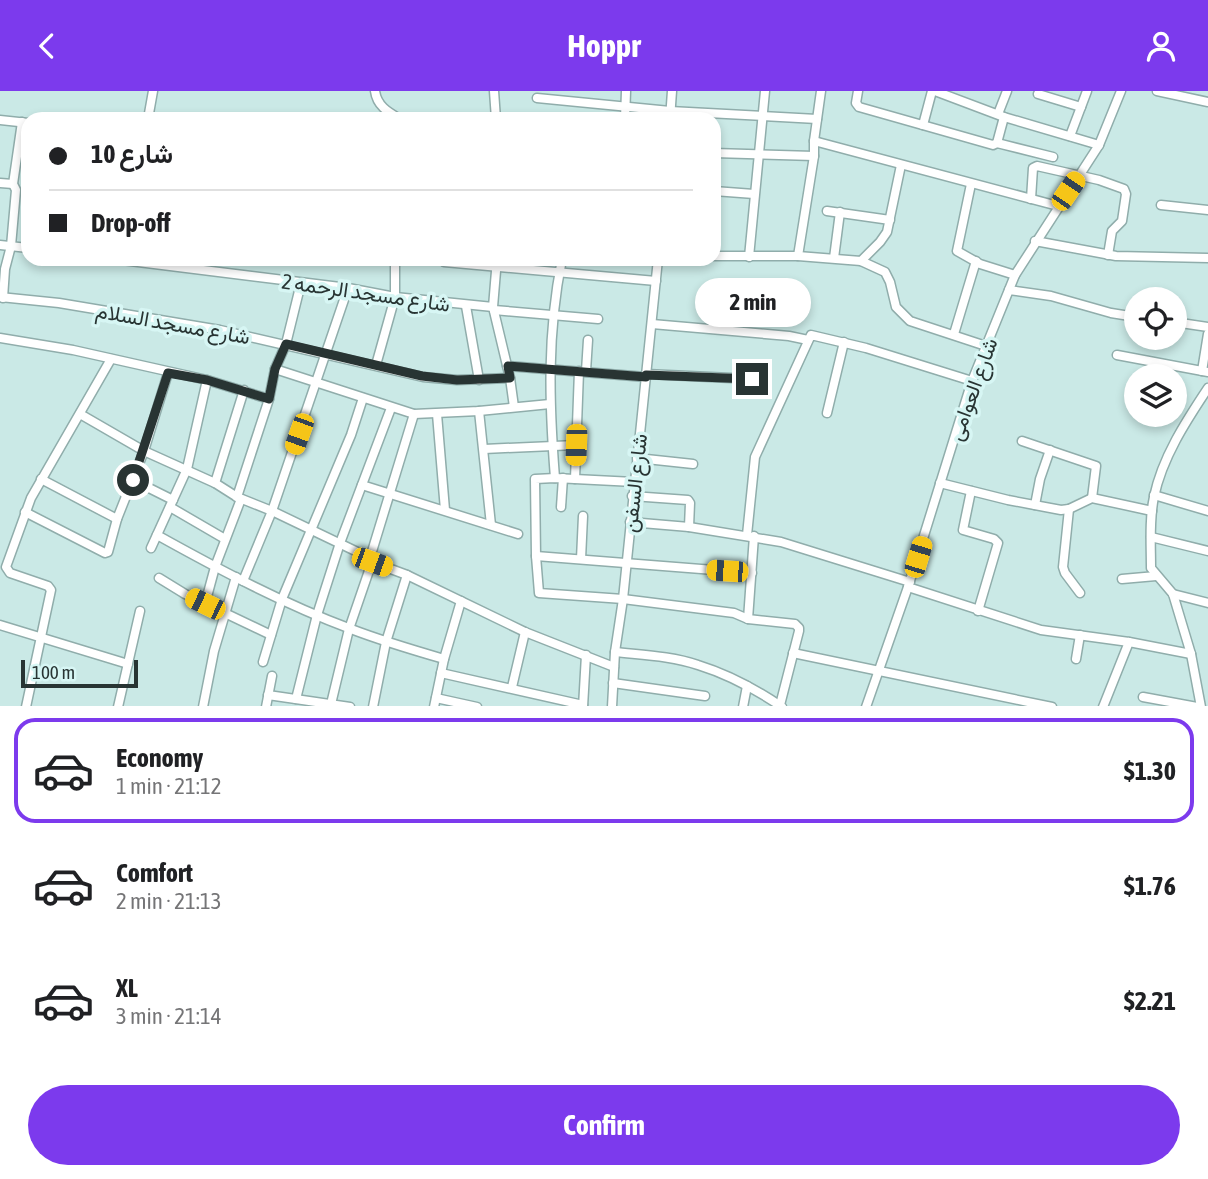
<!DOCTYPE html>
<meta charset="utf-8">
<style>
:root{--surface:#fff;--page:#f6f6f6;--text:#202124;--muted:#757577;--line:#e0e0e0;--accent:#7c3aed}
body{margin:0;font-family:"Asap Condensed",Vazirmatn,sans-serif;background:var(--page);color:var(--text);height:100vh;display:flex;flex-direction:column;font-size:26px;white-space:nowrap}
*{box-sizing:border-box;margin:0}
p{font-size:23px;color:var(--muted)}
.icon{flex:none;width:38px;height:38px;fill:none;stroke:currentColor;stroke-width:2;stroke-linecap:round;stroke-linejoin:round}
.map{position:relative;height:615px;overflow:hidden}
.drawer{display:flex;flex-direction:column;background:var(--surface);flex:1}
.drawer>*{flex:none}
.hud{position:absolute;left:21px;top:21px;width:700px;height:154px;border-radius:21px;box-shadow:0 4px 10px #0003;display:grid;align-content:center;height:154px;padding:0 28px;background:var(--surface)}
.controls{position:absolute;left:1124px;top:196px;display:grid;gap:14px}
.controls a{display:grid;place-items:center;width:63px;height:63px;border-radius:50%;background:var(--surface);box-shadow:0 4px 10px #0003;font-size:35px}
.scale{position:absolute;left:21px;bottom:18px;width:117px;box-sizing:border-box;padding-left:7px;border:4px solid #283433;border-top:0;font-size:19px;line-height:24px;white-space:nowrap;color:#283433;-webkit-text-stroke:5px #d7f6f4;paint-order:stroke}
.end{position:absolute;width:32px;height:32px;margin:-16px;border:9px solid #283433;background:#fff;box-shadow:0 0 0 4px #fff}
.from{border-radius:50%}
.bubble{position:absolute;height:49px;border-radius:24px;background:var(--surface);box-shadow:0 4px 10px #0003;font-size:23px;font-weight:700;line-height:49px;text-align:center}
.car{position:absolute;width:21px;height:42px;margin:-21px -10px;border-radius:9px;box-shadow:0 0 5px 2px #0007;background:linear-gradient(#f5c518 24%,#345 0 40%,#f5c518 0 76%,#345 0 86%,#f5c518 0)}
.hud b{display:flex;align-items:center;gap:24px;height:66px;font-size:26px}
.hud b+b{border-top:2px solid var(--line)}
.hud i{width:18px;height:18px;background:var(--text)}
ul{padding:12px 0 0;list-style:none}
li{display:flex;align-items:center;gap:21px;height:105px;margin:0 14px 10px;padding:0 14px;border:4px solid transparent;border-radius:21px}
li div{flex:1}
li b{display:block;font-size:26px}
li em{font-style:normal;font-weight:700}
li.active{border-color:var(--accent)}
li>.icon{width:63px;height:63px;stroke-width:1.5}
.primary-button{display:flex;gap:14px;margin-top:auto;padding:14px 28px}
.primary-button a{flex:1;height:80px;border-radius:42px;background:var(--accent);color:#fff;font-size:28px;font-weight:700;line-height:80px;text-align:center}
header{display:flex;justify-content:space-between;align-items:center;height:91px;padding:0 28px;background:var(--accent);color:#fff;font-size:32px;font-weight:700}
.map>svg:first-child{display:block}
</style>
<header><svg class="icon" aria-label="back" viewBox="0 0 24 24"><path d="M15 5l-7 7 7 7"/></svg>Hoppr<svg class="icon" aria-label="person" viewBox="0 0 24 24"><circle cx="12" cy="8" r="4"/><path d="M4 21q1-7 8-7t8 7"/></svg></header>
<div class="map">
<svg width="1208" height="616" viewBox="0 0 1208 616">
<rect width="100%" height="100%" fill="#cae9e6"/>
<g fill="none" stroke-linecap="round" stroke-linejoin="round">
<defs>
<g id="street">
<path d="M 375,0 C 377,15 388,21 400,28"/>
<path d="M 494,0 L 496,28"/>
<path d="M 858,0 L 856,12 L 859,16 L 993,54 L 997,52 L 1004,26"/>
<path d="M 935,0 L 1004,26 L 1099,54"/>
<path d="M 1157,0 L 1208,11"/>
<path d="M 1038,3 L 1081,16"/>
<path d="M 537,7 L 670,20 L 817,28"/>
<path d="M 998,23 L 1007,0"/>
<path d="M 148,28 L 153,0"/>
<path d="M 625,28 L 626,0"/>
<path d="M 670,28 L 672,0"/>
<path d="M 0,29 L 28,32"/>
<path d="M 923,34 L 932,0"/>
<path d="M 1070,45 L 1087,0"/>
<path d="M 814,50 L 1058,115"/>
<path d="M 997,52 L 1053,66"/>
<path d="M 714,62 L 814,65"/>
<path d="M 0,92 L 13,93"/>
<path d="M 971,93 L 957,160 L 980,173 L 1015,184"/>
<path d="M 714,100 L 754,103"/>
<path d="M 1031,108 L 1033,77 L 1037,75 L 1099,89 L 1124,98 L 1126,103 L 1122,130 L 1112,140 L 1108,164"/>
<path d="M 1161,114 L 1208,119"/>
<path d="M 827,120 L 890,129"/>
<path d="M 1035,150 L 1116,165 L 1208,167"/>
<path d="M 0,154 L 28,157"/>
<path d="M 714,165 L 798,165 L 861,170 L 885,181 L 890,191 L 896,216 L 910,230 L 986,255"/>
<path d="M 798,165 L 814,65 L 814,50 L 821,0"/>
<path d="M 749,166 L 765,0"/>
<path d="M 834,167 L 840,121"/>
<path d="M 114,168 L 348,197 L 395,206 L 493,216"/>
<path d="M 442,168 L 444,171 L 656,190"/>
<path d="M 497,168 L 493,216 L 510,287 L 514,316"/>
<path d="M 861,170 L 880,151 L 887,141 L 901,74"/>
<path d="M 1009,199 L 1051,205 L 1111,222 L 1136,226"/>
<path d="M 0,206 L 59,212 L 220,239 L 423,286 L 457,289 L 510,287"/>
<path d="M 3,207 L 5,178 L 11,155 L 16,99 L 13,93 L 22,31"/>
<path d="M 466,215 L 479,289"/>
<path d="M 494,219 L 598,228"/>
<path d="M 1174,231 L 1208,236"/>
<path d="M 652,233 L 789,245 L 808,249"/>
<path d="M 954,243 L 976,170"/>
<path d="M 0,247 L 73,259 L 207,289 L 269,308"/>
<path d="M 1117,264 L 1208,281"/>
<path d="M 376,274 L 395,206 L 395,168"/>
<path d="M 507,275 L 646,286"/>
<path d="M 275,278 L 414,323 L 479,320 L 550,313"/>
<path d="M 586,280 L 588,249"/>
<path d="M 1202,280 L 1208,243"/>
<path d="M 646,283 L 753,288"/>
<path d="M 479,320 L 491,434"/>
<path d="M 827,322 L 844,251"/>
<path d="M 80,323 L 144,360 L 215,392 L 237,406 L 272,420 L 370,467 L 372,471 L 407,484 L 525,541 L 614,576"/>
<path d="M 437,323 L 445,419"/>
<path d="M 1022,350 L 1096,375 L 1092,407"/>
<path d="M 484,358 L 576,354"/>
<path d="M 637,367 L 693,373"/>
<path d="M 555,387 C 549,311 547,243 562,168"/>
<path d="M 41,388 L 117,428"/>
<path d="M 575,388 L 579,280"/>
<path d="M 133,389 L 173,409"/>
<path d="M 634,391 L 555,387 L 535,388 L 536,465 L 539,502 L 623,508 L 734,522 L 748,528 L 795,533 L 799,537 L 799,540 L 780,614"/>
<path d="M 215,392 L 244,299"/>
<path d="M 940,392 L 1008,409 L 1061,419 L 1069,418 L 1092,407 L 1152,420"/>
<path d="M 362,394 L 518,443"/>
<path d="M 971,400 L 963,439 L 994,448 L 998,452 L 978,520"/>
<path d="M 1154,404 L 1208,420"/>
<path d="M 632,405 L 688,409 L 690,412 L 689,436"/>
<path d="M 237,406 L 269,308 L 275,278 L 286,253 L 301,192"/>
<path d="M 1035,414 L 1040,388 L 1050,359"/>
<path d="M 170,416 L 225,448"/>
<path d="M 561,416 L 563,387"/>
<path d="M 1069,418 L 1063,476 L 1065,482 L 1080,502"/>
<path d="M 25,421 L 105,462 L 108,461 L 117,428 L 144,360 L 168,282"/>
<path d="M 630,431 L 689,436 L 781,451 L 910,491"/>
<path d="M 157,444 C 220,479 284,513 351,538 C 382,550 413,559 444,568"/>
<path d="M 747,444 L 755,366 L 811,244 L 866,257 L 972,290"/>
<path d="M 1151,446 L 1208,460"/>
<path d="M 151,457 L 187,378 L 207,289"/>
<path d="M 536,465 L 752,482"/>
<path d="M 370,467 L 414,323"/>
<path d="M 581,468 L 583,425"/>
<path d="M 159,487 L 185,503 L 271,544"/>
<path d="M 1122,488 L 1156,485"/>
<path d="M 243,490 L 272,420 L 348,197"/>
<path d="M 908,496 L 1041,539 L 1129,551 L 1191,563"/>
<path d="M 1173,503 L 1208,512"/>
<path d="M 205,513 L 215,476 L 241,408"/>
<path d="M 748,528 L 754,445"/>
<path d="M 0,534 L 128,573"/>
<path d="M 615,561 C 642,564 672,565 698,574 C 727,583 757,599 782,616"/>
<path d="M 793,562 L 1052,616"/>
<path d="M 1076,568 L 1080,544"/>
<path d="M 263,571 L 282,508 L 351,344 L 363,307"/>
<path d="M 441,582 L 583,614"/>
<path d="M 613,592 L 705,605"/>
<path d="M 512,596 L 525,541"/>
<path d="M 268,604 L 350,616"/>
<path d="M 1143,606 L 1197,616"/>
<path d="M 436,607 L 477,616"/>
<path d="M 296,608 L 317,524 L 340,452 L 391,317"/>
<path d="M 331,613 L 349,538 L 372,471"/>
<path d="M 26,616 L 51,499 L 48,495 L 10,482 L 6,476 L 31,407 L 111,268"/>
<path d="M 118,616 L 140,520"/>
<path d="M 203,616 L 214,560 L 236,486"/>
<path d="M 266,616 L 272,585"/>
<path d="M 373,616 L 386,551 L 407,484"/>
<path d="M 434,616 L 444,568 L 461,510"/>
<path d="M 583,616 L 586,564"/>
<path d="M 612,616 L 615,561 L 623,508 L 658,168"/>
<path d="M 743,616 L 747,595"/>
<path d="M 866,616 L 908,496 L 972,290 L 1015,184 L 1099,54 L 1121,0"/>
<path d="M 1103,616 L 1129,551"/>
<path d="M 1201,616 L 1191,563 L 1173,503 L 1151,477 C 1151,454 1149,429 1154,406 C 1162,367 1186,330 1208,297"/>
</g>
</defs>
<use href="#street" stroke="#90adab" stroke-width="11"/>
<use href="#street" stroke="#fff" stroke-width="8"/>
</g>
<g fill="none" stroke-linecap="round" stroke-linejoin="round">
<path stroke="#283433" stroke-width="9" d="M 133,389 L 168,282 L 207,289 L 269,308 L 275,278 L 286,253 L 422,285 L 457,289 L 510,287 L 508,275 L 646,286 L 646,284 L 752,288"/>
</g>
<g text-anchor="middle" dominant-baseline="central" stroke-width="7" stroke-linejoin="round" paint-order="stroke">
<g font-size="21" fill="#283433" stroke="#d7f6f4">
<text transform="translate(366 201) rotate(8)">شارع مسجد الرحمه 2</text>
<text transform="translate(173 232) rotate(10)">شارع مسجد السلام</text>
<text transform="translate(972 298) rotate(-70)">شارع العوامى</text>
<text transform="translate(634 392) rotate(-84)">شارع السفن</text>
</g>
</g>
</svg>
<div class="controls">
<a><svg class="icon" aria-label="locate" viewBox="0 0 24 24"><circle cx="12" cy="12" r="6"/><path d="M12 2v4M12 18v4M2 12h4M18 12h4"/></svg></a>
<a><svg class="icon" aria-label="layers" viewBox="0 0 24 24"><path d="M12 4l9 5-9 5-9-5zM3 14l9 5 9-5"/></svg></a>
</div>
<div class="scale">100 m</div>
<i class="end from" style="left:133px;top:389px"></i>
<i class="end" style="left:752px;top:288px"></i>
<div class="bubble" style="left:695px;top:187px;width:116px">2 min</div>
<i class="car" style="left:1068px;top:100px;rotate:34deg"></i>
<i class="car" style="left:299px;top:343px;rotate:200deg"></i>
<i class="car" style="left:576px;top:354px;rotate:182deg"></i>
<i class="car" style="left:918px;top:466px;rotate:17deg"></i>
<i class="car" style="left:372px;top:471px;rotate:110deg"></i>
<i class="car" style="left:727px;top:480px;rotate:274deg"></i>
<i class="car" style="left:205px;top:513px;rotate:296deg"></i>
<div class="hud">
<b><i class="from"></i>شارع 10</b>
<b><i></i>Drop-off</b>
</div>
</div>
<section class="drawer">
<ul>
<li class="active"><svg class="icon" aria-label="car" viewBox="0 0 24 24"><path d="M5 17H2v-5l4-1 3-4h7l3 4 3 1v5h-3M9 17h6M6 11h13"/><circle cx="7" cy="17" r="2"/><circle cx="17" cy="17" r="2"/></svg><div><b>Economy</b><p>1 min · 21:12</p></div><em>$1.30</em></li>
<li><svg class="icon" aria-label="car" viewBox="0 0 24 24"><path d="M5 17H2v-5l4-1 3-4h7l3 4 3 1v5h-3M9 17h6M6 11h13"/><circle cx="7" cy="17" r="2"/><circle cx="17" cy="17" r="2"/></svg><div><b>Comfort</b><p>2 min · 21:13</p></div><em>$1.76</em></li>
<li><svg class="icon" aria-label="car" viewBox="0 0 24 24"><path d="M5 17H2v-5l4-1 3-4h7l3 4 3 1v5h-3M9 17h6M6 11h13"/><circle cx="7" cy="17" r="2"/><circle cx="17" cy="17" r="2"/></svg><div><b>XL</b><p>3 min · 21:14</p></div><em>$2.21</em></li>
</ul>
<div class="primary-button"><a>Confirm</a></div>
</section>
